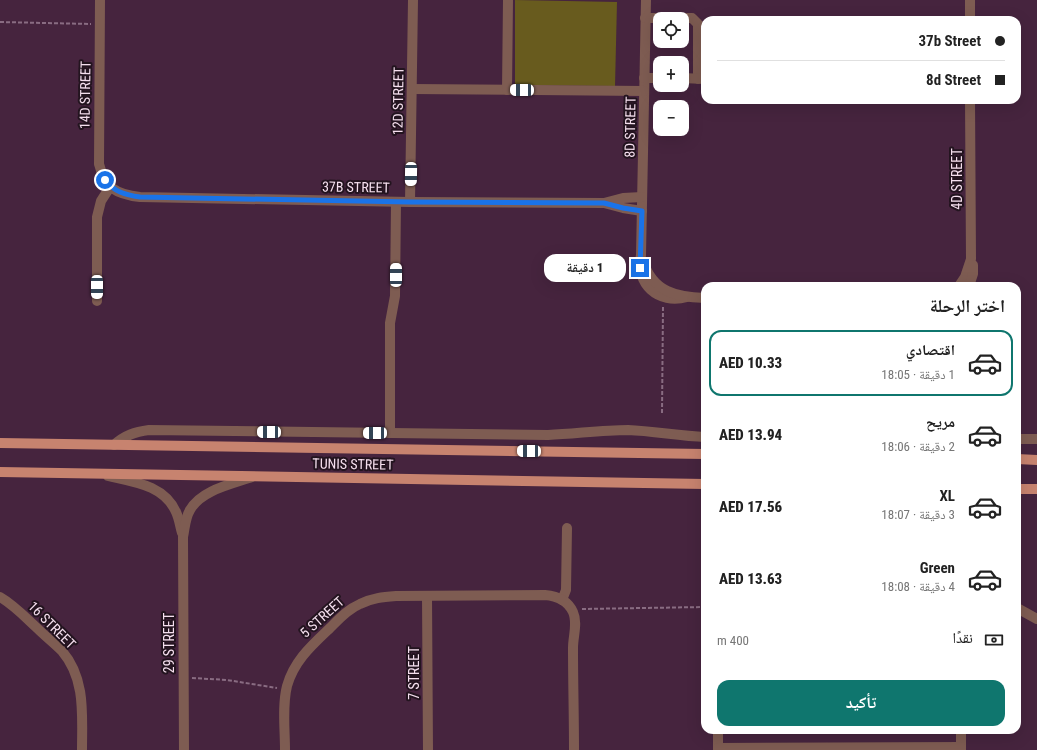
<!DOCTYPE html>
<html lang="ar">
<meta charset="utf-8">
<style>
:root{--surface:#fff;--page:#f6f6f6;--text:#222;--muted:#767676;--line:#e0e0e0;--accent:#0f766e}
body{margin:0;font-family:"Roboto Condensed","Noto Naskh Arabic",sans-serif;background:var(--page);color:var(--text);direction:rtl;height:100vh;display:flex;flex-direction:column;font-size:15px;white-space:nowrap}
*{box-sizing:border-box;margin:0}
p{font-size:13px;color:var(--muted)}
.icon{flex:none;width:22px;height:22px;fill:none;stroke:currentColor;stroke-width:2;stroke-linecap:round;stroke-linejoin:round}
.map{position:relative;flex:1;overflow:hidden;direction:ltr}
.sheet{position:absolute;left:701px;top:282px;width:320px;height:452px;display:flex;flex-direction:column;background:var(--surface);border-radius:12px;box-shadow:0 4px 16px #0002;direction:rtl}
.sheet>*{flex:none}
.guide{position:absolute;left:701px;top:16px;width:320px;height:88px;border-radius:12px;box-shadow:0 4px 16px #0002;direction:rtl;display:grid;align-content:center;height:88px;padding:0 16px;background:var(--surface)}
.tools{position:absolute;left:653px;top:12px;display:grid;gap:8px}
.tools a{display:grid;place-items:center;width:36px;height:36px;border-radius:8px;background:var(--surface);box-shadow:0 4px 16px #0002;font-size:20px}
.end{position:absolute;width:18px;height:18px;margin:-9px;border:5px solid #1a73e8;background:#fff;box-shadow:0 0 0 2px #fff}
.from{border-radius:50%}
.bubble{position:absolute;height:28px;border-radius:12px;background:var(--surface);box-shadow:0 4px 16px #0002;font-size:13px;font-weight:800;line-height:28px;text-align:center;direction:rtl}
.car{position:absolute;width:12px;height:24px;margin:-12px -6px;border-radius:5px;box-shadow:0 0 3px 1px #0007;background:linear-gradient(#fff 24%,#345 0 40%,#fff 0 76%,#345 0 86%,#fff 0)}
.guide b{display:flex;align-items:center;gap:14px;height:38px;font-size:15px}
.guide b+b{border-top:1px solid var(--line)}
.guide i{width:10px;height:10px;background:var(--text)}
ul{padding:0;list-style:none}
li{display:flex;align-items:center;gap:12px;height:66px;margin:0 8px 6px;padding:0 8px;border:2px solid transparent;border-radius:12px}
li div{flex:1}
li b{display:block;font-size:15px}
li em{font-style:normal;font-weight:800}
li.active{border-color:var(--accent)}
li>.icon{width:36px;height:36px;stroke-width:1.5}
h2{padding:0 16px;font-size:18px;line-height:48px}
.pay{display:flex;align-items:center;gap:10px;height:44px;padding:0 16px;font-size:15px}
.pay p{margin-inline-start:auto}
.cta{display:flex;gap:8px;margin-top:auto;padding:8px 16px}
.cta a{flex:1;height:46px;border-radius:12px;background:var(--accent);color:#fff;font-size:16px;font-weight:800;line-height:46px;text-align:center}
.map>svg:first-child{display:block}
</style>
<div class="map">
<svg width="1037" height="750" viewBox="0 0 1037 750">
<rect width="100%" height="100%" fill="#46243e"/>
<path fill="#685b1e" d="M 515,0 L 617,2 L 615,86 L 515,85 Z"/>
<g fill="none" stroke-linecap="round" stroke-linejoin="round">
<g stroke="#896c82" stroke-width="2" stroke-dasharray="4 2" stroke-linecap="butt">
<path d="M 0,22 L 91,24"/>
<path d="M 662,413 L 663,307"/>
<path d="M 582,609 L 705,607"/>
<path d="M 192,678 L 227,680 L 277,688"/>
</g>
<g stroke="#7e5c52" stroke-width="10">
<path d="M 100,0 L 99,164 C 105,188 116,194 140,197 L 410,202 L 604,203 L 623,208 L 642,211"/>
<path d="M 646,0 L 641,255 C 635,284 658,305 687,297"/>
<path d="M 970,0 L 970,20"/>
<path d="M 645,18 L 692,18 L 698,24 L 698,79"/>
<path d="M 644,78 L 660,78"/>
<path d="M 682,78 L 705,79"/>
<path d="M 412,89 L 644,91"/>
<path d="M 507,90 L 508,0"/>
<path d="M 410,202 L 413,0"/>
<path d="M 604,203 L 623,198 L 642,197"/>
<path d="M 643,261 C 653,292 676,297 705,298"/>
<path d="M 959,286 L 965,277 L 971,259 L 970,100"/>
<path d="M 969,286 L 973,274 L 973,265"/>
<path d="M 97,301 L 97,217 L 101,201 L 110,187"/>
<path d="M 390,433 L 390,323 L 395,296 L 396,202"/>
<path d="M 1017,439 L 1037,439"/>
<path d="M 114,445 C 125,435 135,432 149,430 L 548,435 C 575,434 601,430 628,430 C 654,431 679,436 705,437"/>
<path d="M 108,476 C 134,482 164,485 176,512 C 179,518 180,526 182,533"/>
<path d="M 427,596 L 428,750"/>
<path d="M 0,597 C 14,605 25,617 37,628 C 45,636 54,643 62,651 C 86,679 82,715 82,750"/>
<path d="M 562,600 L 566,590 L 567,528"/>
<path d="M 1017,608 L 1037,619"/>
<path d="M 718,730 L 718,750"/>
<path d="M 961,730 L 961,750"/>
<path d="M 718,748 L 961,747"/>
<path d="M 184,750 L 183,537 C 185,528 185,518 190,510 C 201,490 232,484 252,477"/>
<path d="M 285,750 C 285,729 282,706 287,686 C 294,661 311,646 330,628 C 339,619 348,609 360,604 C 372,598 383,597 396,596 L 545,595 C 557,596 568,601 573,612 C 578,623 573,636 573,648 C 573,682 574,716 574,750"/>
</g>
<g stroke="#c7836f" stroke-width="10">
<path d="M 0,443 L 705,454"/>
<path d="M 1017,459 L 1037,460"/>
<path d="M 0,472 L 705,484"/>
<path d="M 1017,489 L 1037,489"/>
</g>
</g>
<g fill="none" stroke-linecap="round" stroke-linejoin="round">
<path stroke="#1a73e8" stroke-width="5" d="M 105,180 C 114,192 126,195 140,197 L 410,202 L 604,203 L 623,208 L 642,211 L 640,268"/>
</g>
<g text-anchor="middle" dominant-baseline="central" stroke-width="4" stroke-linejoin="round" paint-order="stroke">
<g font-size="14" fill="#f5dfee" stroke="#23141f">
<text transform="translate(85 95) rotate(-89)">14D STREET</text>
<text transform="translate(398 101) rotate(-89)">12D STREET</text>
<text transform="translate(630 127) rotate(-89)">8D STREET</text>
<text transform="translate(957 179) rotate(-90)">4D STREET</text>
<text transform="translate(356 187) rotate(1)">37B STREET</text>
<text transform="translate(353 464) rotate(1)">TUNIS STREET</text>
<text transform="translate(322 617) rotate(-42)">5 STREET</text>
<text transform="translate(52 625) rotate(45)">16 STREET</text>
<text transform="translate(169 643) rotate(-90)">29 STREET</text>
<text transform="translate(414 673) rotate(-90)">7 STREET</text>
</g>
</g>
</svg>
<div class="tools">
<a><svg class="icon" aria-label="locate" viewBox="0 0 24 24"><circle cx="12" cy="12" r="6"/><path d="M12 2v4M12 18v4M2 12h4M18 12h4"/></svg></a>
<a>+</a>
<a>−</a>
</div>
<i class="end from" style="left:105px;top:180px"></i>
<i class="end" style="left:640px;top:268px"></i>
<div class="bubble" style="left:544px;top:254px;width:82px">1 دقيقة</div>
<i class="car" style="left:522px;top:90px;rotate:271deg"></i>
<i class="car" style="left:411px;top:174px;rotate:181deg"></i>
<i class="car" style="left:396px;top:275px;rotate:0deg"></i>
<i class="car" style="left:97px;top:287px;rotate:180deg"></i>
<i class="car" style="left:269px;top:432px;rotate:271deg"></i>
<i class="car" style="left:375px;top:433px;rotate:270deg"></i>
<i class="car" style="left:529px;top:451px;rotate:271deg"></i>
<div class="guide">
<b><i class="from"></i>37b Street</b>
<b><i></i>8d Street</b>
</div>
<section class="sheet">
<h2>اختر الرحلة</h2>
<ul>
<li class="active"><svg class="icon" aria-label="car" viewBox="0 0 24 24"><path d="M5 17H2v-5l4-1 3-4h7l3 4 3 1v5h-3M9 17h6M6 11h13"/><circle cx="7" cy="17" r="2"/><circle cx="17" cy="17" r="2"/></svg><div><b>اقتصادي</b><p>1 دقيقة · 18:05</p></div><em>AED 10.33</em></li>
<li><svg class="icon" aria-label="car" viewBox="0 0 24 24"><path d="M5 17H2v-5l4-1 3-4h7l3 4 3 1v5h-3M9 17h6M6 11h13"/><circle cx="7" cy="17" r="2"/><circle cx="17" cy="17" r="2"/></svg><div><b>مريح</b><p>2 دقيقة · 18:06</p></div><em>AED 13.94</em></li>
<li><svg class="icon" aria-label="car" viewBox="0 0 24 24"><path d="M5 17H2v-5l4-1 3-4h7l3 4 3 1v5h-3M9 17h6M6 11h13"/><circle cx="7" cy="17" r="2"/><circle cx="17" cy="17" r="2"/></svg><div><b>XL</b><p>3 دقيقة · 18:07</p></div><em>AED 17.56</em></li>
<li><svg class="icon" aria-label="car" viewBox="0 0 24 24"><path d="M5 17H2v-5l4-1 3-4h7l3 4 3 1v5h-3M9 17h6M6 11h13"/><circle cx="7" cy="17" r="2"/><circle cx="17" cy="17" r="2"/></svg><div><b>Green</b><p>4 دقيقة · 18:08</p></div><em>AED 13.63</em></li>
</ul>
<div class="pay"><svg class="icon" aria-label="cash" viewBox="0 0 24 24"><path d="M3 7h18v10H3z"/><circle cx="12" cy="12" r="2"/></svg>نقدًا<p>400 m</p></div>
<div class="cta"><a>تأكيد</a></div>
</section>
</div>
